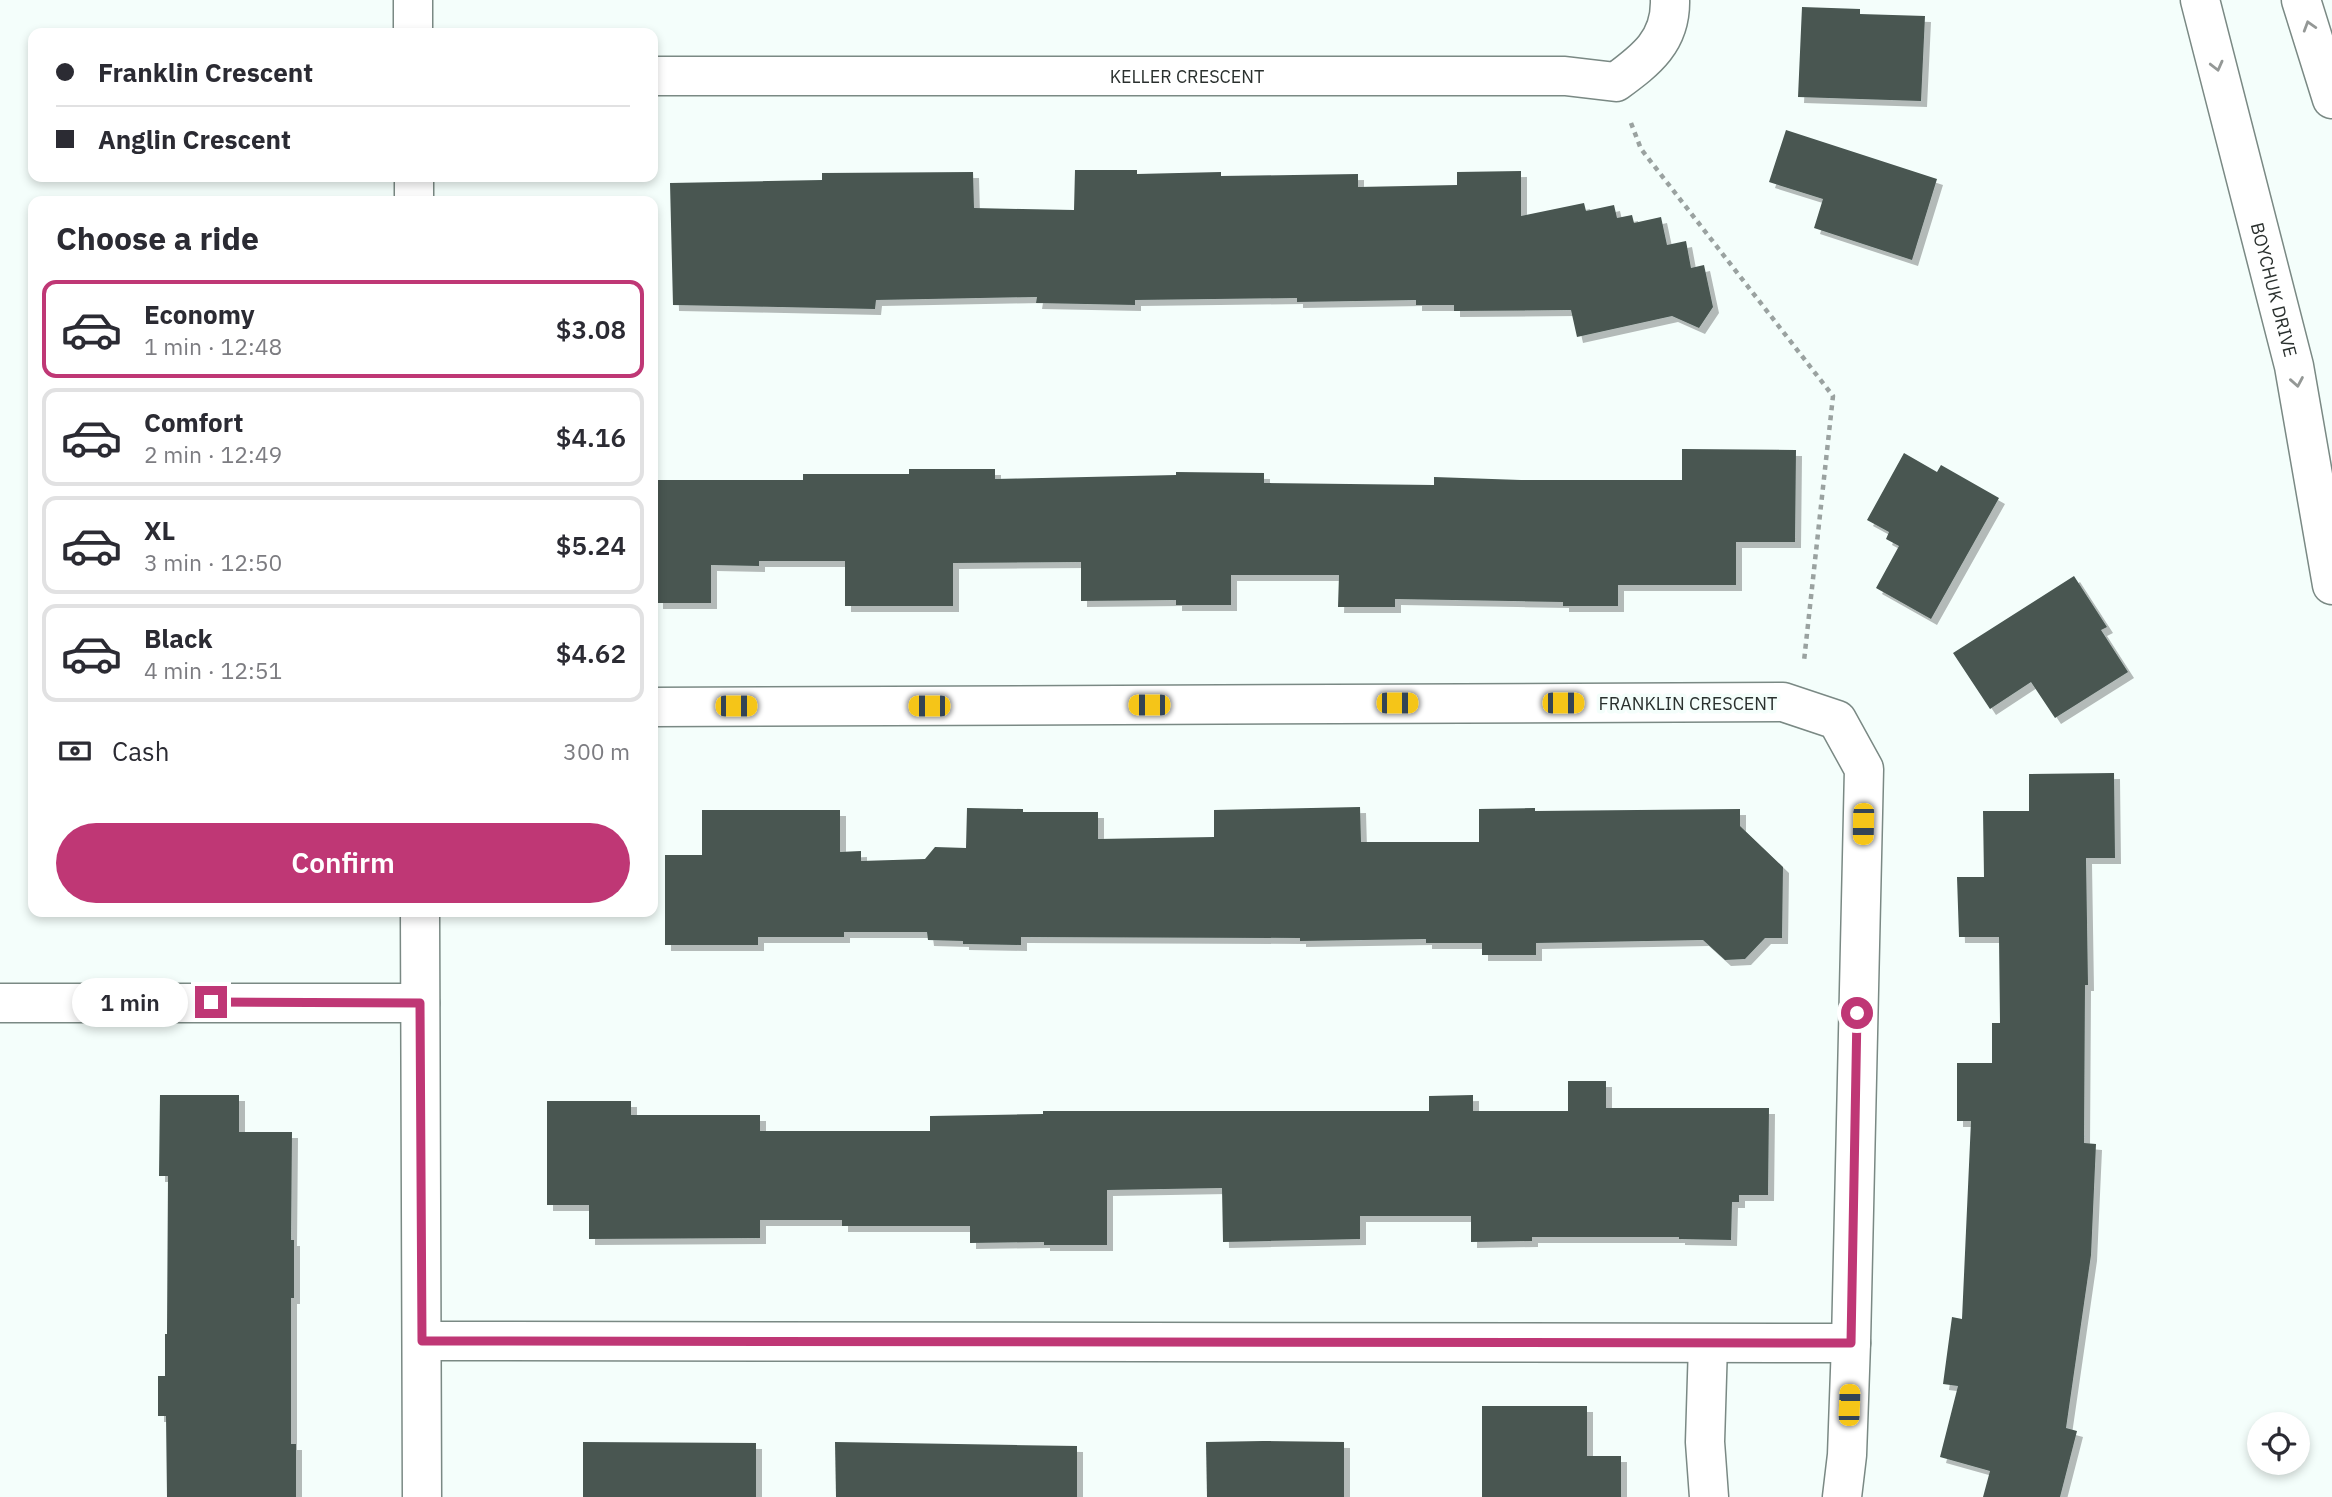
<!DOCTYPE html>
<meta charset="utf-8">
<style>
:root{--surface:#fff;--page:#f7f7f7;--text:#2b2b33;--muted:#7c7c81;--line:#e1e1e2;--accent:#bf3775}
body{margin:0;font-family:"IBM Plex Sans",sans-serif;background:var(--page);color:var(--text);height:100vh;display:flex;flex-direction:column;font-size:26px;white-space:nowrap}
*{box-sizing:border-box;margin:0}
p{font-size:23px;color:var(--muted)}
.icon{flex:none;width:38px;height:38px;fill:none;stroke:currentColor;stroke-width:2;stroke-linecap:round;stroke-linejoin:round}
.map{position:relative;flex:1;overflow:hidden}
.drawer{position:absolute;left:28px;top:196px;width:630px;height:721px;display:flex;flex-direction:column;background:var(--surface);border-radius:14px;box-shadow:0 4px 10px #0003}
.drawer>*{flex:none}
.top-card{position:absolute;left:28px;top:28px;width:630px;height:154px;border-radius:14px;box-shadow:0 4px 10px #0003;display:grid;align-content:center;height:154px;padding:0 28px;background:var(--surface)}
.buttons{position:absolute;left:2247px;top:1412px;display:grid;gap:14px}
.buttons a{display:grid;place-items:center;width:63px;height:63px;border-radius:50%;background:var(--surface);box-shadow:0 4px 10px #0003;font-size:35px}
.end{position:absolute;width:32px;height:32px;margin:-16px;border:9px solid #bf3775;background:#fff;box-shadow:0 0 0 4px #fff}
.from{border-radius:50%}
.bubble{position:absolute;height:49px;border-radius:24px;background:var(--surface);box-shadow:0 4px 10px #0003;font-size:23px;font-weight:600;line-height:49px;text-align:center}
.car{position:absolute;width:21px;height:42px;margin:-21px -10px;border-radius:9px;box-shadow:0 0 5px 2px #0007;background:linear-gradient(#f5c518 24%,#345 0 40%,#f5c518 0 76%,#345 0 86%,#f5c518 0)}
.top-card b{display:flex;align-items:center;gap:24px;height:66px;font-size:26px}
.top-card b+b{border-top:2px solid var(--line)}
.top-card i{width:18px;height:18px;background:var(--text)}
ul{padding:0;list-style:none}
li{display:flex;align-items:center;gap:21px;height:98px;margin:0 14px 10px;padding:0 14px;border:4px solid var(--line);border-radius:14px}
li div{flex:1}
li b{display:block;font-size:26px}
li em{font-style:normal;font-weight:600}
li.active{border-color:var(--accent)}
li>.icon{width:63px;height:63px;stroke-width:1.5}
h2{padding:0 28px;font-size:32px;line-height:84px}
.pay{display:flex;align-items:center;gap:18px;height:77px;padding:0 28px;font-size:26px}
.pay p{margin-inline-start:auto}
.primary-button{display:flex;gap:14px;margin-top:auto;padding:14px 28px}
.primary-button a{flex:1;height:80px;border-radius:42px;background:var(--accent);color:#fff;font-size:28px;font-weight:600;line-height:80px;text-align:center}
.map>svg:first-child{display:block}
</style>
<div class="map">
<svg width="2332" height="1497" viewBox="0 0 2332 1497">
<defs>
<filter id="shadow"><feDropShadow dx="6" dy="6" stdDeviation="0" flood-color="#0004"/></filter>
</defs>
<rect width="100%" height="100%" fill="#f4fefb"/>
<g fill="#485651" filter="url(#shadow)">
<path d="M 1802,7 L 1860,9 L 1860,14 L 1925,16 L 1921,101 L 1798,97 Z"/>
<path d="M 1786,130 L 1937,179 L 1912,260 L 1814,228 L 1823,199 L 1769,182 Z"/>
<path d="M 1075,170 L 1137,170 L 1137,174 L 1221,172 L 1221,176 L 1358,174 L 1358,187 L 1457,185 L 1457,172 L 1521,171 L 1521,216 L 1584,203 L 1586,211 L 1614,205 L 1617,218 L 1632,215 L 1634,223 L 1661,217 L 1667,245 L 1686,241 L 1691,268 L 1704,265 L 1713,307 L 1699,328 L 1672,316 L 1577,337 L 1571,310 L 1454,311 L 1454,305 L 1416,305 L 1416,300 L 1297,302 L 1297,298 L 1135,300 L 1135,305 L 1036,303 L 1037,297 L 876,300 L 875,309 L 673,305 L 670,183 L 822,180 L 822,173 L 973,172 L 974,208 L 1074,210 Z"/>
<path d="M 1682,449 L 1796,450 L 1795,542 L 1736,542 L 1736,585 L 1618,585 L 1618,606 L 1563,606 L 1563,602 L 1395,599 L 1395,607 L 1338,607 L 1339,575 L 1231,575 L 1231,605 L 1176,605 L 1176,600 L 1081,601 L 1081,562 L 953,563 L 953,606 L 845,606 L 845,561 L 759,561 L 759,566 L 711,565 L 711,603 L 657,603 L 656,480 L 803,480 L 803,474 L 909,474 L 909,469 L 995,469 L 995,479 L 1176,475 L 1176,472 L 1264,473 L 1264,483 L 1434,485 L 1434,477 L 1521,480 L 1682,480 Z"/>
<path d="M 1904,453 L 1937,472 L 1941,465 L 1999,498 L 1931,619 L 1876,588 L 1899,546 L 1886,539 L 1889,532 L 1867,520 Z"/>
<path d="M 2074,576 L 2107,627 L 2101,630 L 2128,672 L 2055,718 L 2031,682 L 1990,709 L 1953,653 Z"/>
<path d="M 2114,773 L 2115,858 L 2086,858 L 2088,985 L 2085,985 L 2084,1143 L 2096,1144 L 2091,1255 L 2066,1428 L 2077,1431 L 2060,1497 L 1983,1497 L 1990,1471 L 1940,1457 L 1958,1386 L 1943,1384 L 1952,1317 L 1962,1319 L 1971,1121 L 1957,1121 L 1957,1063 L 1992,1063 L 1992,1023 L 2000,1023 L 1999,937 L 1959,937 L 1957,877 L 1984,877 L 1983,811 L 2029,811 L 2029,774 Z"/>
<path d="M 1360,807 L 1361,842 L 1479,842 L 1479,809 L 1535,808 L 1535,811 L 1740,809 L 1740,826 L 1783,867 L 1782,938 L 1765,938 L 1745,959 L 1725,960 L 1703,940 L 1536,943 L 1536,955 L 1482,955 L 1482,943 L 1426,943 L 1426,939 L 1300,941 L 1300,938 L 1021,937 L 1021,945 L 963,944 L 963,941 L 928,940 L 927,932 L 844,932 L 844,937 L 758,937 L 758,945 L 665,945 L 665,855 L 702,855 L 702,810 L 840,810 L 840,852 L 861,851 L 861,861 L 925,859 L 935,847 L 966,848 L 967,808 L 1023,809 L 1023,812 L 1098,812 L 1098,839 L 1214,837 L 1214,810 Z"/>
<path d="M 1568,1081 L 1606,1081 L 1606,1108 L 1769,1108 L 1768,1195 L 1739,1195 L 1739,1202 L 1732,1202 L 1731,1240 L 1679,1239 L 1679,1237 L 1532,1237 L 1532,1241 L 1471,1242 L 1471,1216 L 1360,1216 L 1360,1239 L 1223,1242 L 1222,1188 L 1107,1190 L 1107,1245 L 1044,1245 L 1044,1242 L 970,1243 L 970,1226 L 842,1226 L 842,1220 L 760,1220 L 760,1238 L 589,1239 L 589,1205 L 547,1205 L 547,1101 L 631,1101 L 631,1115 L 760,1115 L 760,1131 L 930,1131 L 930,1116 L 1043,1114 L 1043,1111 L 1429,1111 L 1429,1096 L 1473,1095 L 1473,1111 L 1568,1111 Z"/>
<path d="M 160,1095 L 239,1095 L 239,1132 L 292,1132 L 291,1240 L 294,1240 L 294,1298 L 291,1298 L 291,1444 L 296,1444 L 296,1497 L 167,1497 L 166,1416 L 158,1416 L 158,1376 L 165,1376 L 165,1334 L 167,1334 L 168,1176 L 159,1176 Z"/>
<path d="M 1482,1406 L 1587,1406 L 1587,1456 L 1621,1456 L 1621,1497 L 1482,1497 Z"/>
<path d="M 1263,1441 L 1344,1442 L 1344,1497 L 1207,1497 L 1206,1442 Z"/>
<path d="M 583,1442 L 756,1443 L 756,1497 L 583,1497 Z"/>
<path d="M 835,1442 L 1077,1446 L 1077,1497 L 836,1497 Z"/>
</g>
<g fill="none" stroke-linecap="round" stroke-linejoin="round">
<defs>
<g id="street">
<path d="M 413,33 L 413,0"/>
<path id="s1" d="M 653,76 L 1565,76 L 1616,82 C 1646,60 1671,41 1670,0"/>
<path d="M 414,177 L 414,201"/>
<path d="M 420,912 L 422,1497"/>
<path d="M 0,1003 L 420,1003"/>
<path d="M 422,1341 L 1851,1343 L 1864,769 L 1837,720 L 1783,702 L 653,707"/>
<path d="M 1708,1344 L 1705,1442 L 1709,1497"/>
<path d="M 1842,1497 L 1847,1455 L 1851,1343"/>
</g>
<g id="secondary">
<path id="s2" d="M 2200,0 L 2294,366 L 2332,585"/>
<path d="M 2301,0 L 2332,99"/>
</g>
</defs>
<use href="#street" stroke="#7a8984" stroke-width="41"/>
<use href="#secondary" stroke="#7a8984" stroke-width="41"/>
<path stroke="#9aa2a0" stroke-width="4.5" stroke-dasharray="5 5" stroke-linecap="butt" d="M 1631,123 L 1641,149 L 1833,396 L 1804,661"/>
<use href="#street" stroke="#fff" stroke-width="38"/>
<use href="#secondary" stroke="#fff" stroke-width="38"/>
</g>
<defs><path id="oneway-chevron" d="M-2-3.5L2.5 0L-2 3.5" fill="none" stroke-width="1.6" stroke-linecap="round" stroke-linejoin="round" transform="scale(1.75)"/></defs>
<g stroke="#949896">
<use href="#oneway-chevron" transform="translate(2309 26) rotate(-107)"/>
<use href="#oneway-chevron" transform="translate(2217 66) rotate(76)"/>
<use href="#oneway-chevron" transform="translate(2297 382) rotate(80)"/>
</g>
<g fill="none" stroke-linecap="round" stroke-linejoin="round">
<path stroke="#bf3775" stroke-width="9" d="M 211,1002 L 420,1003 L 422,1341 L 1851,1343 L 1857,1013"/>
</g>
<g text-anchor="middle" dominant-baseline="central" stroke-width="7" stroke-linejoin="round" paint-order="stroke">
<g font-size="18" fill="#2a302e" stroke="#f4fefb">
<text stroke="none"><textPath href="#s1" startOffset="534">KELLER CRESCENT</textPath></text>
<text stroke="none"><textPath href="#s2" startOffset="299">BOYCHUK DRIVE</textPath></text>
<text x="1688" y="703">FRANKLIN CRESCENT</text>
</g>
</g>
</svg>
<div class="buttons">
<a><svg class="icon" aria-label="locate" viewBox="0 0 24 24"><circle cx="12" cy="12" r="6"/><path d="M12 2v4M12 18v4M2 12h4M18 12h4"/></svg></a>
</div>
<i class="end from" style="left:1857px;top:1013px"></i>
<i class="end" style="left:211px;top:1002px"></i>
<div class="bubble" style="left:72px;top:978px;width:116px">1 min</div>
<i class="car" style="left:1397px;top:703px;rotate:90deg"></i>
<i class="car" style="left:1563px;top:703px;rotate:90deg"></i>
<i class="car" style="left:1149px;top:705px;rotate:270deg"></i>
<i class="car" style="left:736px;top:706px;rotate:90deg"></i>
<i class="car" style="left:929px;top:706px;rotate:270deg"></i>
<i class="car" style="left:1863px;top:824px;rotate:181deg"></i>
<i class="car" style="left:1849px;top:1405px;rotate:2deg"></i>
<div class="top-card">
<b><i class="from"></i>Franklin Crescent</b>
<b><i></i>Anglin Crescent</b>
</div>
<section class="drawer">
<h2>Choose a ride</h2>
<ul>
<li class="active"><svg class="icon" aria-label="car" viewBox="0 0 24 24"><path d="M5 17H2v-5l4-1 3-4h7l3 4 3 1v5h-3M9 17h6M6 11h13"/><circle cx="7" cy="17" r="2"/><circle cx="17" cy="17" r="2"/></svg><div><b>Economy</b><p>1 min · 12:48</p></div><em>$3.08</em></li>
<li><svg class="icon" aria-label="car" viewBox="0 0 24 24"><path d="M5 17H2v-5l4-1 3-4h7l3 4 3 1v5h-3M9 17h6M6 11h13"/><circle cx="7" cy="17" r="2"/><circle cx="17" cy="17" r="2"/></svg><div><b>Comfort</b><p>2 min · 12:49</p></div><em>$4.16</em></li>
<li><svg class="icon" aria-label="car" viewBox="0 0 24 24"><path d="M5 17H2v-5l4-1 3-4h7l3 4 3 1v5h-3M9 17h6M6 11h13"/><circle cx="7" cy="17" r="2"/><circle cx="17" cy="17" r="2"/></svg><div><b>XL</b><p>3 min · 12:50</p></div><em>$5.24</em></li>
<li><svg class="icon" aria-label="car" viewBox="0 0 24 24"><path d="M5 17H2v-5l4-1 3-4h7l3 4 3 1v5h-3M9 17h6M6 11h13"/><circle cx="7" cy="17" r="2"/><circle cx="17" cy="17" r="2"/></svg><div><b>Black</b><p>4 min · 12:51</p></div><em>$4.62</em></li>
</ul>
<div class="pay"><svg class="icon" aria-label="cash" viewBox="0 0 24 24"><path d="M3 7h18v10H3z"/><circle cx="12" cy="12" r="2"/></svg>Cash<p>300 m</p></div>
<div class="primary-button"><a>Confirm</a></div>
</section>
</div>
